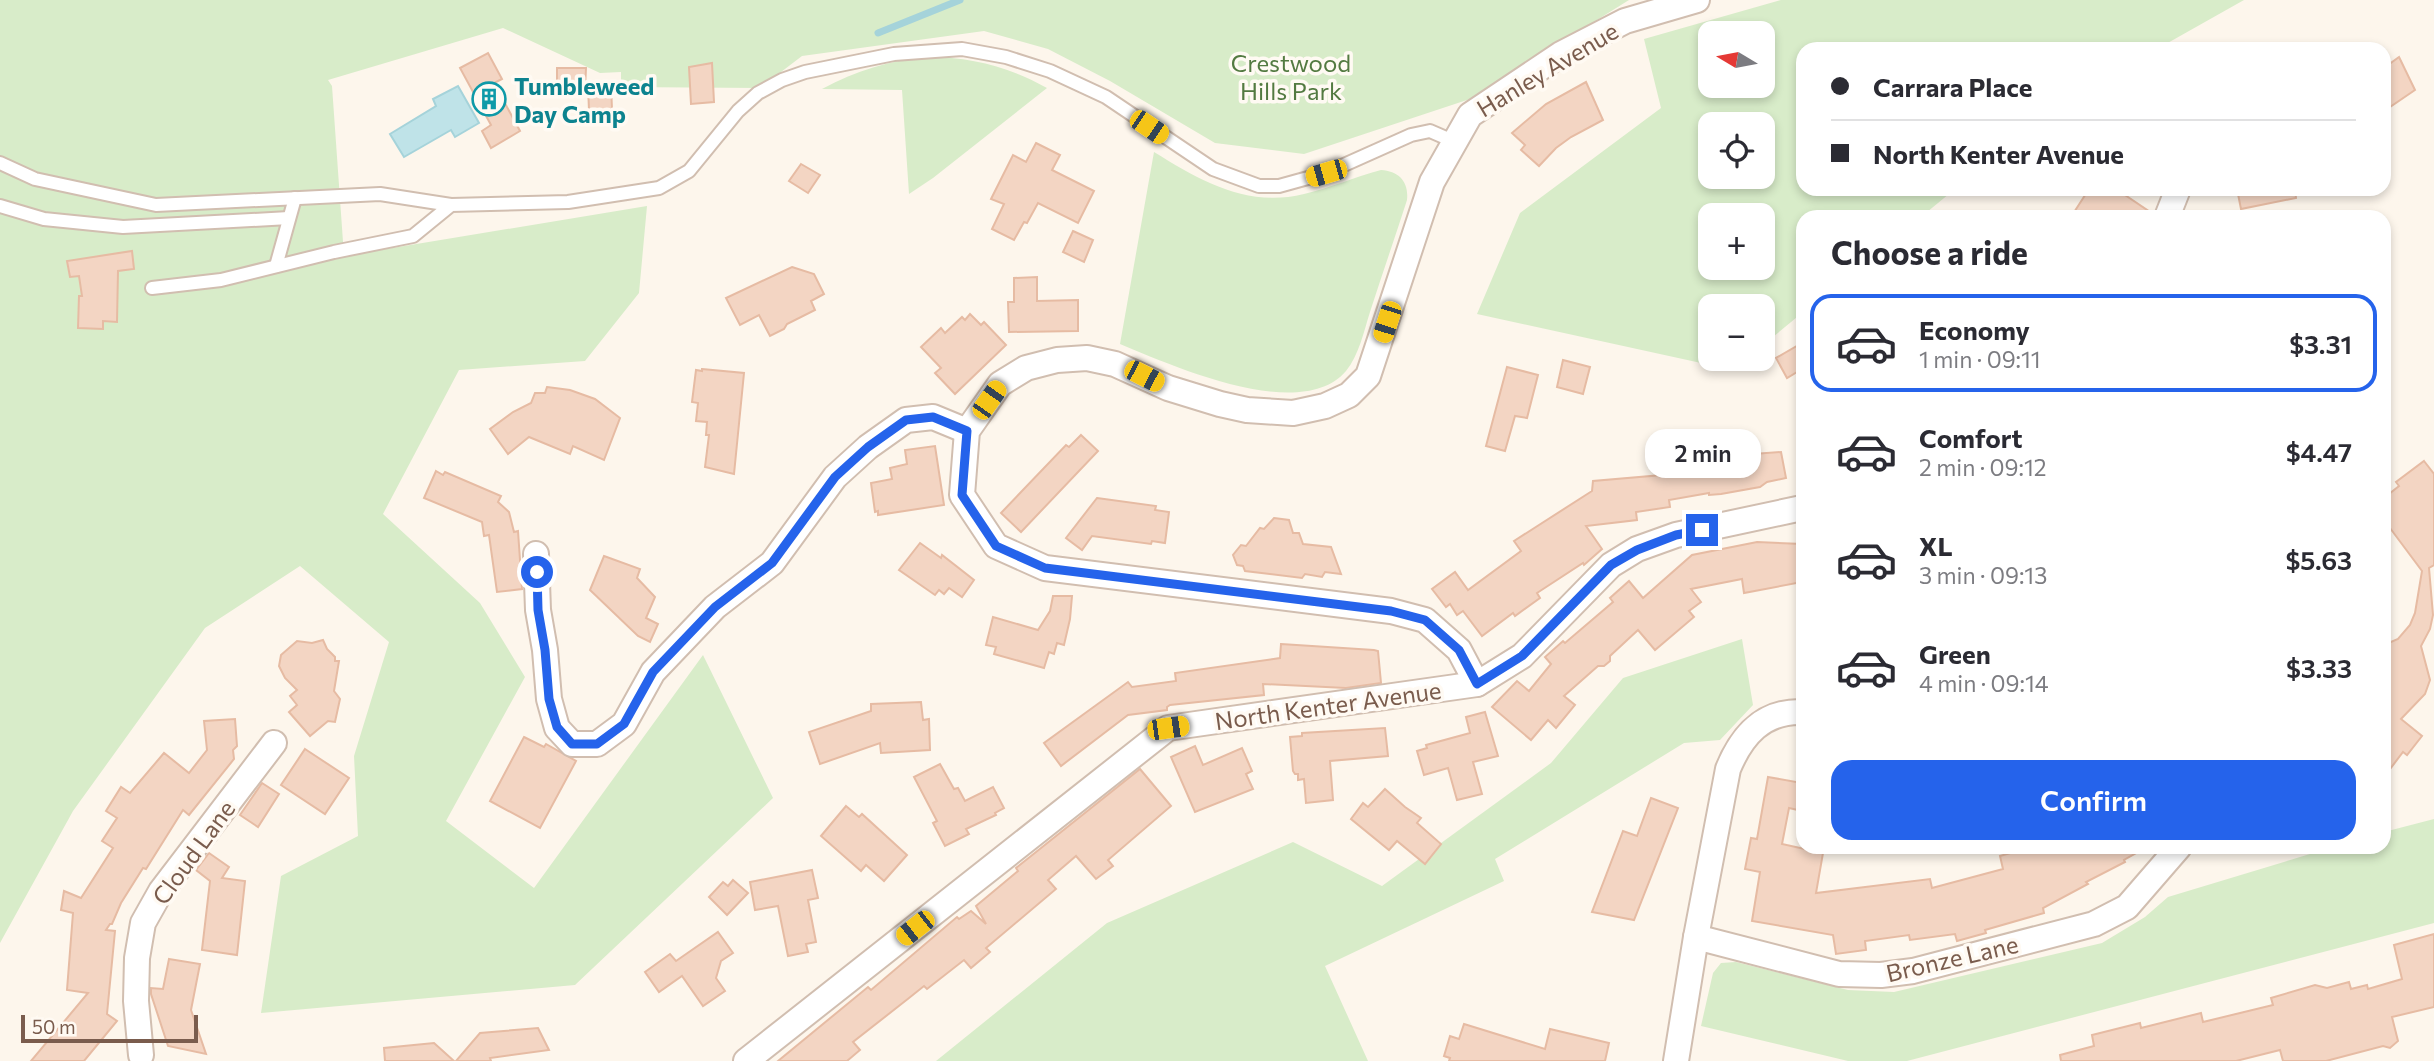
<!DOCTYPE html>
<meta charset="utf-8">
<style>
:root{--surface:#fff;--page:#f2f2f3;--text:#2b2b33;--muted:#7c7c81;--line:#e1e1e2;--accent:#2563eb}
body{margin:0;font-family:Commissioner,sans-serif;background:var(--page);color:var(--text);height:100vh;display:flex;flex-direction:column;font-size:26px;white-space:nowrap}
*{box-sizing:border-box;margin:0}
p{font-size:23px;color:var(--muted)}
.icon{flex:none;width:38px;height:38px;fill:none;stroke:currentColor;stroke-width:2;stroke-linecap:round;stroke-linejoin:round}
.map{position:relative;flex:1;overflow:hidden}
.details{position:absolute;left:1796px;top:210px;width:595px;height:644px;display:flex;flex-direction:column;background:var(--surface);border-radius:21px;box-shadow:0 4px 10px #0003}
.details>*{flex:none}
.top-card{position:absolute;left:1796px;top:42px;width:595px;height:154px;border-radius:21px;box-shadow:0 4px 10px #0003;display:grid;align-content:center;height:154px;padding:0 35px;background:var(--surface)}
.needle{width:46px;rotate:280deg}
.controls{position:absolute;left:1698px;top:21px;display:grid;gap:14px}
.controls a{display:grid;place-items:center;width:77px;height:77px;border-radius:14px;background:var(--surface);box-shadow:0 4px 10px #0003;font-size:35px}
.scale{position:absolute;left:21px;bottom:18px;width:177px;box-sizing:border-box;padding-left:7px;border:4px solid #7a5c4d;border-top:0;font-size:19px;line-height:24px;white-space:nowrap;color:#7a5c4d;-webkit-text-stroke:5px #fffaf3;paint-order:stroke}
.end{position:absolute;width:32px;height:32px;margin:-16px;border:9px solid #2563eb;background:#fff;box-shadow:0 0 0 4px #fff}
.from{border-radius:50%}
.bubble{position:absolute;height:49px;border-radius:21px;background:var(--surface);box-shadow:0 4px 10px #0003;font-size:23px;font-weight:600;line-height:49px;text-align:center}
.car{position:absolute;width:21px;height:42px;margin:-21px -10px;border-radius:9px;box-shadow:0 0 5px 2px #0007;background:linear-gradient(#f5c518 24%,#345 0 40%,#f5c518 0 76%,#345 0 86%,#f5c518 0)}
.top-card b{display:flex;align-items:center;gap:24px;height:66px;font-size:26px}
.top-card b+b{border-top:2px solid var(--line)}
.top-card i{width:18px;height:18px;background:var(--text)}
ul{padding:0;list-style:none}
li{display:flex;align-items:center;gap:21px;height:98px;margin:0 14px 10px;padding:0 21px;border:4px solid transparent;border-radius:21px}
li div{flex:1}
li b{display:block;font-size:26px}
li em{font-style:normal;font-weight:600}
li.current{border-color:var(--accent)}
li>.icon{width:63px;height:63px;stroke-width:1.5}
h2{padding:0 35px;font-size:32px;line-height:84px}
.button{display:flex;gap:14px;margin-top:auto;padding:14px 35px}
.button a{flex:1;height:80px;border-radius:21px;background:var(--accent);color:#fff;font-size:28px;font-weight:600;line-height:80px;text-align:center}
.map>svg:first-child{display:block}
</style>
<div class="map">
<svg width="2434" height="1061" viewBox="0 0 2434 1061">
<rect width="100%" height="100%" fill="#fdf6ec"/>
<g fill="#d8ecc9" fill-rule="evenodd">
<path d="M 0,0 L 1629,0 L 1470,99 L 1304,154 L 1215,143 L 1110,81 L 1048,49 L 984,31 L 802,56 L 760,88 L 621,87 L 621,72 L 600,73 L 503,28 L 328,80 L 332,86 L 344,256 L 647,206 L 639,293 L 585,361 L 459,370 L 383,514 L 480,603 L 525,677 L 446,821 L 534,888 L 703,655 L 773,798 L 575,985 L 261,1013 L 281,876 L 358,836 L 354,756 L 389,642 L 300,566 L 205,628 L 73,811 L 0,943 Z"/>
<path d="M 1781,0 L 2244,0 L 2157,49 L 1802,49 L 1802,189 L 1955,189 L 1921,217 L 1802,217 L 1802,313 L 1762,346 L 1762,306 L 1710,306 L 1710,359 L 1747,359 L 1733,370 L 1477,314 L 1520,213 L 1661,108 L 1644,39 ZM 1762,33 L 1762,86 L 1710,86 L 1710,33 ZM 1762,124 L 1762,177 L 1710,177 L 1710,124 ZM 1762,215 L 1762,268 L 1710,268 L 1710,215 Z"/>
<path d="M 928,57 C 971,57 1010,67 1047,88 L 933,178 L 909,194 L 902,90 L 822,89 C 856,71 889,60 928,57 Z"/>
<path d="M 1154,152 C 1201,181 1247,208 1304,194 C 1330,188 1355,177 1381,170 C 1399,171 1409,182 1407,200 C 1395,237 1382,275 1370,312 C 1364,331 1359,355 1346,371 C 1301,424 1171,365 1120,344 Z"/>
<path d="M 1742,639 L 1753,705 L 1720,740 L 1684,743 L 1495,859 L 1504,881 L 1325,966 L 1368,1061 L 936,1061 L 1107,923 L 1293,842 L 1382,886 L 1551,763 L 1623,678 Z"/>
<path d="M 2434,819 L 2434,923 L 1907,1061 L 1848,1061 L 1701,1026 L 1713,973 L 1721,963 L 1736,962 L 1848,990 L 1894,992 L 2102,943 L 2145,917 L 2168,897 L 2333,847 L 2384,847 L 2384,832 Z"/>
</g>
<path fill="#bfe3e8" stroke="#a5d3da" stroke-width="2" d="M 458,86 L 479,123 L 455,137 L 451,130 L 404,157 L 390,134 L 436,106 L 433,99 Z"/>
<g fill="none" stroke-linecap="round" stroke-linejoin="round">
<path stroke="#a5d3da" stroke-width="7" d="M 878,33 L 960,0"/>
</g>
<g fill="#f3d5c3" stroke="#e6bba3" stroke-width="2">
<path d="M 488,53 L 502,79 L 494,83 L 520,131 L 491,148 L 482,131 L 491,125 L 460,68 Z"/>
<path d="M 2399,57 L 2415,90 L 2384,111 L 2384,68 Z"/>
<path d="M 712,63 L 714,102 L 691,104 L 689,67 Z"/>
<path d="M 557,68 L 586,68 L 585,90 L 557,90 Z"/>
<path d="M 1586,82 L 1603,120 L 1571,137 L 1556,148 L 1539,166 L 1521,150 L 1525,145 L 1512,133 L 1546,104 Z"/>
<path d="M 611,85 L 612,109 L 589,110 L 588,86 Z"/>
<path d="M 1036,143 L 1060,155 L 1052,170 L 1094,191 L 1078,223 L 1038,203 L 1027,223 L 1024,222 L 1014,240 L 992,229 L 1004,204 L 991,199 L 1013,155 L 1026,162 Z"/>
<path d="M 801,164 L 820,175 L 808,193 L 789,181 Z"/>
<path d="M 2089,189 L 2116,189 L 2153,214 L 2152,217 L 2071,217 Z"/>
<path d="M 2237,189 L 2295,189 L 2296,198 L 2241,209 Z"/>
<path d="M 1073,231 L 1093,240 L 1084,262 L 1063,252 Z"/>
<path d="M 132,251 L 134,269 L 118,271 L 117,322 L 103,321 L 103,329 L 78,328 L 79,296 L 82,296 L 79,276 L 70,277 L 67,261 Z"/>
<path d="M 792,267 L 814,274 L 824,294 L 811,301 L 815,310 L 787,324 L 784,329 L 770,336 L 759,315 L 740,325 L 726,298 Z"/>
<path d="M 1037,277 L 1037,301 L 1078,300 L 1078,331 L 1009,332 L 1008,302 L 1014,302 L 1014,278 Z"/>
<path d="M 970,314 L 981,325 L 984,322 L 1006,345 L 955,394 L 935,373 L 941,368 L 921,347 L 941,328 L 945,333 L 962,317 L 965,320 Z"/>
<path d="M 1802,343 L 1802,369 L 1787,378 L 1776,358 Z"/>
<path d="M 1563,360 L 1590,367 L 1583,394 L 1557,387 Z"/>
<path d="M 1507,367 L 1538,375 L 1527,418 L 1515,416 L 1505,451 L 1486,446 Z"/>
<path d="M 702,369 L 744,373 L 734,474 L 705,467 L 709,435 L 706,435 L 707,422 L 696,421 L 698,403 L 692,402 L 696,370 L 702,371 Z"/>
<path d="M 547,387 L 570,390 L 595,399 L 620,418 L 604,460 L 573,446 L 570,454 L 529,437 L 508,454 L 490,429 L 513,412 L 531,403 L 535,393 L 545,393 Z"/>
<path d="M 1081,435 L 1098,451 L 1021,532 L 1001,513 L 1066,445 L 1069,447 Z"/>
<path d="M 935,446 L 944,505 L 878,515 L 878,511 L 875,512 L 871,483 L 892,479 L 890,468 L 907,464 L 905,450 Z"/>
<path d="M 1781,452 L 1786,478 L 1767,482 L 1760,487 L 1721,494 L 1709,495 L 1709,493 L 1669,500 L 1670,507 L 1636,512 L 1637,520 L 1586,526 L 1602,549 L 1584,565 L 1583,563 L 1537,593 L 1540,598 L 1515,616 L 1513,613 L 1482,636 L 1463,611 L 1457,615 L 1450,604 L 1446,607 L 1432,589 L 1455,572 L 1468,590 L 1521,551 L 1514,541 L 1592,491 L 1593,481 L 1697,472 L 1697,468 L 1703,466 L 1703,463 L 1753,454 Z"/>
<path d="M 2424,461 L 2434,474 L 2434,565 L 2429,568 L 2433,615 L 2430,629 L 2421,646 L 2430,680 L 2425,694 L 2401,719 L 2422,736 L 2407,755 L 2403,752 L 2384,777 L 2384,645 L 2398,639 L 2410,625 L 2415,613 L 2422,571 L 2384,520 L 2384,498 L 2399,486 L 2396,482 Z"/>
<path d="M 436,471 L 443,475 L 445,472 L 501,496 L 498,502 L 509,512 L 514,532 L 518,531 L 522,589 L 497,592 L 489,535 L 484,536 L 482,522 L 424,498 Z"/>
<path d="M 1097,498 L 1156,506 L 1155,510 L 1169,512 L 1165,543 L 1152,541 L 1151,544 L 1092,536 L 1082,550 L 1066,538 Z"/>
<path d="M 1274,518 L 1289,520 L 1293,533 L 1299,533 L 1303,544 L 1331,547 L 1341,574 L 1325,572 L 1322,577 L 1305,574 L 1302,578 L 1245,571 L 1243,566 L 1237,565 L 1233,555 L 1241,545 L 1246,546 L 1260,528 L 1264,529 Z"/>
<path d="M 1757,542 L 1802,544 L 1802,582 L 1744,593 L 1742,579 L 1691,589 L 1701,602 L 1689,611 L 1694,617 L 1655,650 L 1638,630 L 1610,656 L 1610,661 L 1604,666 L 1598,666 L 1564,696 L 1575,705 L 1556,728 L 1548,720 L 1531,740 L 1492,707 L 1517,681 L 1529,691 L 1551,664 L 1545,657 L 1563,641 L 1565,643 L 1613,602 L 1610,598 L 1629,581 L 1643,598 L 1692,555 Z"/>
<path d="M 920,543 L 941,558 L 942,555 L 974,580 L 962,597 L 949,588 L 944,594 L 939,590 L 935,595 L 899,570 Z"/>
<path d="M 604,556 L 640,569 L 637,578 L 655,597 L 646,618 L 658,624 L 650,642 L 638,636 L 590,590 Z"/>
<path d="M 1053,596 L 1072,596 L 1070,619 L 1064,645 L 1057,643 L 1054,654 L 1049,652 L 1044,668 L 994,654 L 996,647 L 986,645 L 993,617 L 1038,630 L 1050,611 Z"/>
<path d="M 323,640 L 327,649 L 335,657 L 335,661 L 339,661 L 334,691 L 340,699 L 335,722 L 328,721 L 310,736 L 289,712 L 297,705 L 290,696 L 297,690 L 285,678 L 279,666 L 281,655 L 297,641 L 312,643 Z"/>
<path d="M 1281,644 L 1374,650 L 1378,651 L 1381,683 L 1346,688 L 1263,684 L 1264,695 L 1170,705 L 1167,707 L 1167,710 L 1128,715 L 1061,766 L 1044,743 L 1128,682 L 1132,687 L 1176,681 L 1175,673 L 1280,658 Z"/>
<path d="M 921,702 L 923,720 L 929,719 L 930,750 L 881,753 L 880,743 L 820,764 L 809,732 L 871,711 L 871,704 Z"/>
<path d="M 1485,712 L 1498,756 L 1473,762 L 1482,794 L 1457,800 L 1448,768 L 1424,775 L 1417,751 L 1427,748 L 1426,745 L 1470,733 L 1466,717 Z"/>
<path d="M 235,719 L 237,746 L 233,750 L 234,759 L 189,815 L 183,810 L 146,869 L 143,868 L 121,903 L 112,924 L 110,924 L 106,930 L 115,931 L 107,1014 L 117,1021 L 84,1061 L 31,1061 L 88,993 L 67,990 L 73,913 L 61,910 L 64,891 L 81,898 L 113,848 L 102,841 L 117,818 L 106,811 L 121,787 L 130,793 L 164,753 L 189,773 L 207,750 L 204,721 Z"/>
<path d="M 1385,728 L 1388,756 L 1330,761 L 1333,800 L 1306,803 L 1304,779 L 1298,780 L 1298,774 L 1295,774 L 1293,771 L 1290,737 L 1302,736 L 1302,733 Z"/>
<path d="M 524,737 L 544,747 L 546,744 L 576,761 L 540,828 L 490,801 Z"/>
<path d="M 1195,746 L 1203,765 L 1242,748 L 1252,771 L 1246,774 L 1253,789 L 1195,812 L 1171,757 Z"/>
<path d="M 305,749 L 349,778 L 325,814 L 281,785 Z"/>
<path d="M 940,764 L 954,789 L 958,788 L 965,801 L 993,787 L 1004,808 L 995,813 L 996,815 L 966,829 L 969,834 L 945,846 L 933,823 L 937,821 L 914,777 Z"/>
<path d="M 1140,769 L 1171,806 L 1108,860 L 1113,866 L 1096,879 L 1076,856 L 1048,880 L 1056,889 L 986,948 L 990,952 L 971,968 L 964,960 L 927,989 L 924,986 L 909,998 L 853,1042 L 860,1050 L 847,1061 L 778,1061 L 868,987 L 871,990 L 957,917 L 959,919 L 971,911 L 986,924 L 976,906 L 1018,871 L 1016,868 Z"/>
<path d="M 1768,777 L 1802,783 L 1802,811 L 1789,808 L 1782,844 L 1823,853 L 1816,893 L 1930,879 L 1932,888 L 2003,869 L 2000,856 L 2031,847 L 2147,847 L 2124,860 L 2125,862 L 2086,882 L 2088,884 L 2043,908 L 2044,913 L 1985,930 L 1986,933 L 1957,941 L 1955,934 L 1910,940 L 1909,935 L 1865,941 L 1866,950 L 1836,954 L 1833,935 L 1752,921 L 1760,872 L 1745,869 L 1751,838 L 1757,839 Z"/>
<path d="M 262,783 L 279,794 L 258,827 L 240,815 Z"/>
<path d="M 1385,789 L 1405,807 L 1421,818 L 1417,823 L 1441,844 L 1425,864 L 1397,841 L 1389,850 L 1351,819 L 1363,803 L 1368,807 Z"/>
<path d="M 1651,798 L 1678,808 L 1634,920 L 1592,912 L 1623,831 L 1637,836 Z"/>
<path d="M 846,806 L 859,817 L 862,814 L 907,855 L 884,881 L 866,865 L 861,871 L 821,836 Z"/>
<path d="M 209,853 L 229,867 L 222,878 L 245,881 L 237,955 L 202,950 L 210,881 L 196,870 Z"/>
<path d="M 812,870 L 818,898 L 808,900 L 816,942 L 806,944 L 808,952 L 788,956 L 778,906 L 755,910 L 750,882 Z"/>
<path d="M 733,880 L 748,893 L 727,915 L 709,897 L 723,882 L 728,886 Z"/>
<path d="M 718,932 L 733,953 L 721,961 L 716,978 L 725,991 L 703,1006 L 682,976 L 659,992 L 645,972 L 670,954 L 676,961 Z"/>
<path d="M 2434,934 L 2434,1007 L 2392,1017 L 2398,1041 L 2390,1048 L 2383,1046 L 2326,1061 L 2283,1061 L 2280,1050 L 2236,1061 L 2061,1061 L 2060,1055 L 2094,1046 L 2092,1035 L 2140,1023 L 2141,1028 L 2201,1013 L 2203,1022 L 2273,1005 L 2271,998 L 2315,985 L 2327,988 L 2349,982 L 2351,989 L 2367,985 L 2368,989 L 2402,979 L 2394,945 Z"/>
<path d="M 169,959 L 200,964 L 191,1010 L 206,1054 L 168,1046 L 151,994 L 151,988 L 163,989 Z"/>
<path d="M 1464,1024 L 1545,1049 L 1550,1029 L 1609,1043 L 1605,1061 L 1449,1061 L 1450,1058 L 1444,1056 L 1450,1036 L 1459,1039 Z"/>
<path d="M 538,1028 L 549,1050 L 490,1058 L 491,1061 L 456,1061 L 480,1033 Z"/>
<path d="M 434,1043 L 454,1061 L 385,1061 L 384,1048 Z"/>
</g>
<g fill="none" stroke-linecap="round" stroke-linejoin="round">
<defs>
<g id="lane">
<path d="M 0,163 L 35,179 L 156,205 L 380,194 L 451,205"/>
<path d="M 0,206 L 44,219 L 123,227 L 289,218"/>
<path d="M 276,266 L 295,198"/>
<path d="M 152,288 L 221,280 L 334,252 L 413,236 L 451,205 L 568,202 L 659,188 L 689,171 L 738,111 L 758,93 L 782,80 L 805,72 L 894,54 L 962,49 L 1006,57 L 1050,71 L 1106,97 L 1213,169 L 1259,186 L 1279,186 L 1326,173 L 1411,135 L 1430,131 L 1453,141"/>
</g>
<g id="street">
<path d="M 2167,217 L 2178,189"/>
<path d="M 536,554 L 538,610 L 545,650 L 549,699 L 557,728 L 572,744 L 597,744 L 624,724 L 653,672 L 715,607 L 772,563 L 835,477 L 868,447 L 906,420 L 933,417 L 967,431"/>
<path d="M 1477,684 L 1459,650 L 1425,620 L 1391,611 L 1045,568 L 996,546 L 962,495 L 967,431 L 1000,384 L 1026,368 L 1057,360 L 1087,358 L 1115,364 L 1168,388 L 1220,404 L 1247,410 L 1293,413 L 1325,406 L 1349,395 L 1368,376 L 1432,182 L 1470,115 L 1561,54 L 1625,21 L 1697,0"/>
<path d="M 1696,937 L 1839,974 L 1881,975 L 1913,971 L 2094,924 L 2127,907 L 2179,847"/>
<path d="M 141,1055 L 136,1001 L 137,958 L 143,923 L 161,891 L 274,743"/>
<path d="M 746,1061 L 1168,728 L 1477,684 L 1522,656 L 1611,565 L 1637,549 L 1676,535 L 1802,508"/>
<path d="M 1676,1061 L 1696,937 L 1728,769 C 1742,735 1763,711 1802,712"/>
</g>
</defs>
<use href="#lane" stroke="#d1beb0" stroke-width="16"/>
<use href="#street" stroke="#d1beb0" stroke-width="28"/>
<use href="#lane" stroke="#fff" stroke-width="12"/>
<use href="#street" stroke="#fff" stroke-width="24"/>
</g>
<g fill="none" stroke-linecap="round" stroke-linejoin="round">
<path stroke="#2563eb" stroke-width="9" d="M 537,572 L 538,610 L 545,650 L 549,699 L 557,727 L 572,744 L 597,744 L 624,724 L 653,672 L 715,607 L 772,563 L 835,477 L 868,447 L 906,420 L 933,417 L 967,431 L 962,495 L 996,546 L 1045,568 L 1391,611 L 1425,620 L 1459,650 L 1477,684 L 1522,656 L 1611,565 L 1637,550 L 1676,535 L 1702,530"/>
</g>
<defs>
<symbol id="building-ring" viewBox="-11 -11 22 22"><circle r="9.5" fill="#fffaf3" stroke="#0f9aa8" stroke-width="1.5"/><path d="M-4-6H4V6H1V3H-1V6H-4ZM-2.5-4.3h1.7v1.8h-1.7ZM.8-4.3h1.7v1.8H.8ZM-2.5-1h1.7V.8h-1.7ZM.8-1h1.7V.8H.8Z" fill="#0f9aa8"/></symbol>
</defs>
<g fill-rule="evenodd">
<use href="#building-ring" x="470" y="80" width="38" height="38"/>
</g>
<g text-anchor="middle" dominant-baseline="central" stroke-width="7" stroke-linejoin="round" paint-order="stroke">
<g font-size="24" fill="#537a41" stroke="#fffaf3">
<text x="1291" y="62">Crestwood<tspan x="1291" dy="28">Hills Park</tspan></text>
</g>
<g font-size="24" fill="#7a5c4d" stroke="#fffaf3">
<text transform="translate(1547 69) rotate(-31)">Hanley Avenue</text>
<text transform="translate(1328 705) rotate(-8)">North Kenter Avenue</text>
<text transform="translate(193 852) rotate(-54)">Cloud Lane</text>
<text transform="translate(1952 958) rotate(-13)">Bronze Lane</text>
</g>
<g font-size="24" font-weight="bold" fill="#0d838f" stroke="#fffaf3" text-anchor="start">
<text x="514" y="85">Tumbleweed<tspan x="514" dy="28">Day Camp</tspan></text>
</g>
</g>
</svg>
<div class="controls">
<a><svg class="needle" viewBox="-14 -14 28 28"><path d="M0-13l5 13h-10z" fill="#e53935"/><path d="M0 13l5-13h-10z" fill="#7c7c81"/></svg></a>
<a><svg class="icon" aria-label="locate" viewBox="0 0 24 24"><circle cx="12" cy="12" r="6"/><path d="M12 2v4M12 18v4M2 12h4M18 12h4"/></svg></a>
<a>+</a>
<a>−</a>
</div>
<div class="scale">50 m</div>
<i class="end from" style="left:537px;top:572px"></i>
<i class="end" style="left:1702px;top:530px"></i>
<div class="bubble" style="left:1645px;top:429px;width:116px">2 min</div>
<i class="car" style="left:1149px;top:127px;rotate:124deg"></i>
<i class="car" style="left:1326px;top:173px;rotate:254deg"></i>
<i class="car" style="left:1387px;top:322px;rotate:198deg"></i>
<i class="car" style="left:1144px;top:376px;rotate:117deg"></i>
<i class="car" style="left:989px;top:400px;rotate:35deg"></i>
<i class="car" style="left:1168px;top:728px;rotate:82deg"></i>
<i class="car" style="left:915px;top:928px;rotate:232deg"></i>
<div class="top-card">
<b><i class="from"></i>Carrara Place</b>
<b><i></i>North Kenter Avenue</b>
</div>
<section class="details">
<h2>Choose a ride</h2>
<ul>
<li class="current"><svg class="icon" aria-label="car" viewBox="0 0 24 24"><path d="M5 17H2v-5l4-1 3-4h7l3 4 3 1v5h-3M9 17h6M6 11h13"/><circle cx="7" cy="17" r="2"/><circle cx="17" cy="17" r="2"/></svg><div><b>Economy</b><p>1 min · 09:11</p></div><em>$3.31</em></li>
<li><svg class="icon" aria-label="car" viewBox="0 0 24 24"><path d="M5 17H2v-5l4-1 3-4h7l3 4 3 1v5h-3M9 17h6M6 11h13"/><circle cx="7" cy="17" r="2"/><circle cx="17" cy="17" r="2"/></svg><div><b>Comfort</b><p>2 min · 09:12</p></div><em>$4.47</em></li>
<li><svg class="icon" aria-label="car" viewBox="0 0 24 24"><path d="M5 17H2v-5l4-1 3-4h7l3 4 3 1v5h-3M9 17h6M6 11h13"/><circle cx="7" cy="17" r="2"/><circle cx="17" cy="17" r="2"/></svg><div><b>XL</b><p>3 min · 09:13</p></div><em>$5.63</em></li>
<li><svg class="icon" aria-label="car" viewBox="0 0 24 24"><path d="M5 17H2v-5l4-1 3-4h7l3 4 3 1v5h-3M9 17h6M6 11h13"/><circle cx="7" cy="17" r="2"/><circle cx="17" cy="17" r="2"/></svg><div><b>Green</b><p>4 min · 09:14</p></div><em>$3.33</em></li>
</ul>
<div class="button"><a>Confirm</a></div>
</section>
</div>
